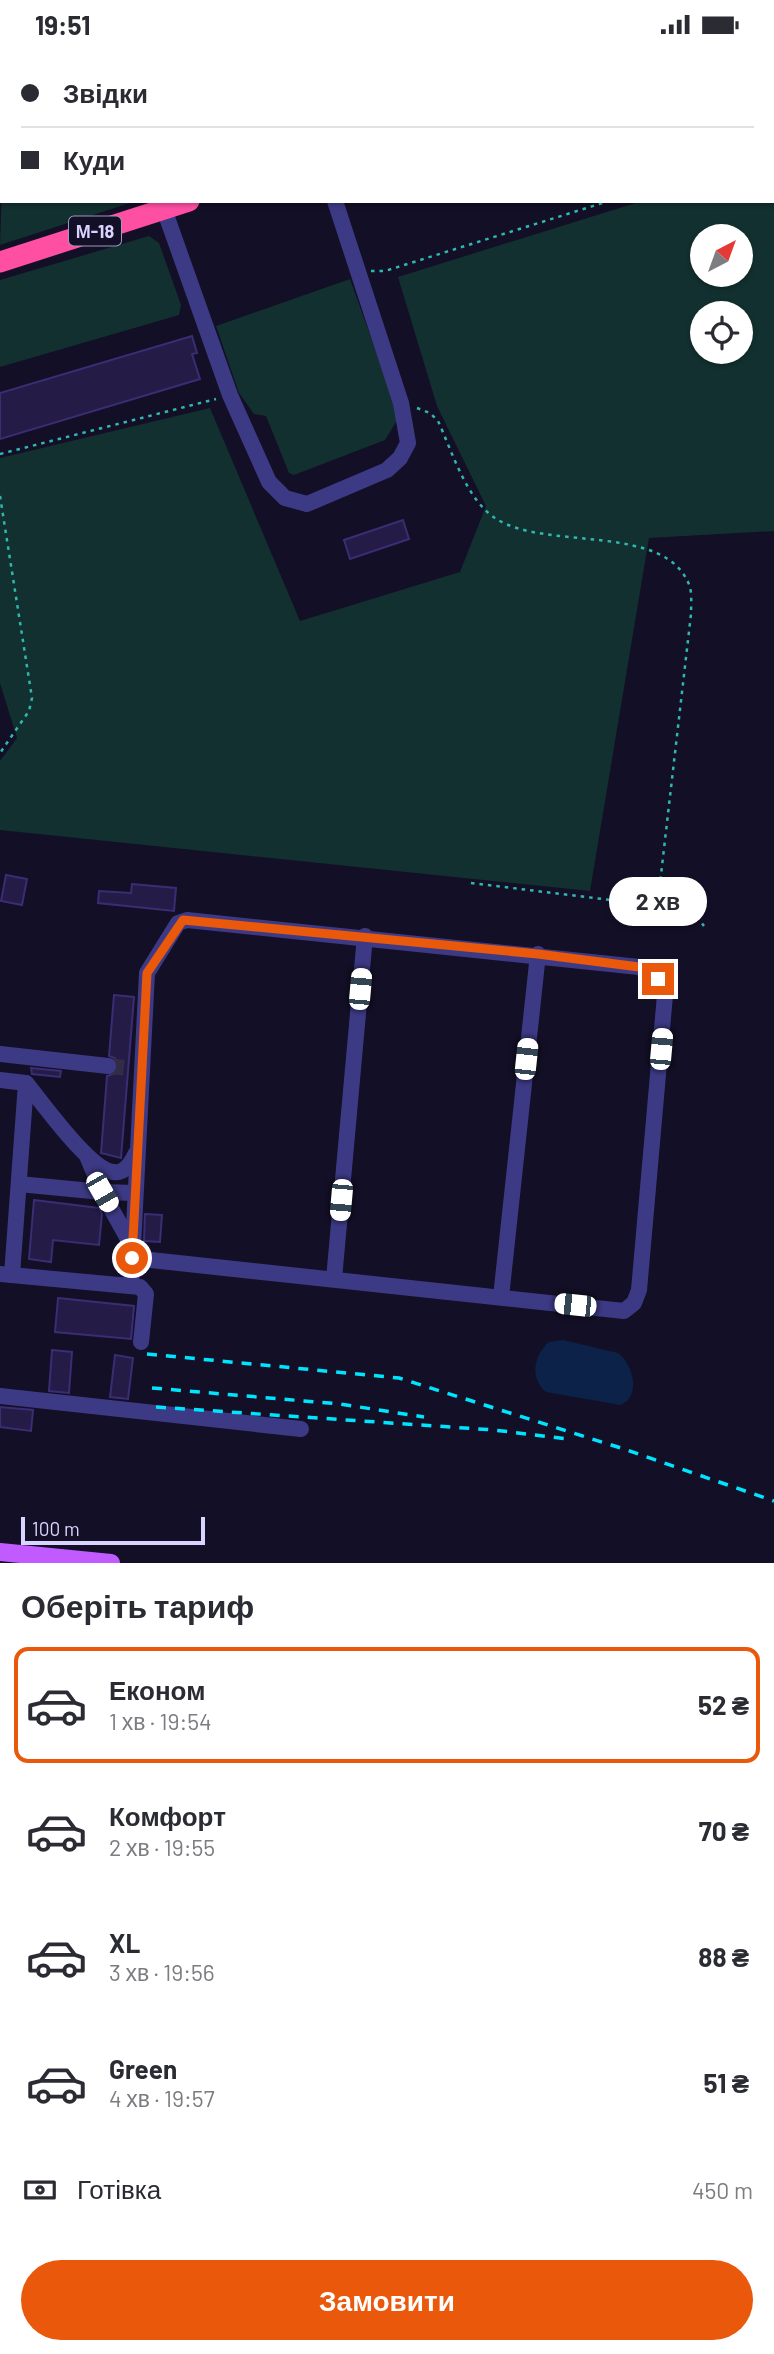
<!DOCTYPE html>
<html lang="uk">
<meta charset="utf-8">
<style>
:root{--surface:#fff;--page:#f2f2f3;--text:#2b2b33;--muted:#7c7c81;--line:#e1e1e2;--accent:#ea580c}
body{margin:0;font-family:Barlow,sans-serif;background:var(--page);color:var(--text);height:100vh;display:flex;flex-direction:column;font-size:26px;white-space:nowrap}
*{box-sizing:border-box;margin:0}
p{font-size:23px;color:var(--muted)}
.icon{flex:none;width:38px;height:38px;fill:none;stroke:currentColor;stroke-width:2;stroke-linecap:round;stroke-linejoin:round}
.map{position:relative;height:1514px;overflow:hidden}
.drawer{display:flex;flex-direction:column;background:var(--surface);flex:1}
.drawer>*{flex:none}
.guide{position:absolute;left:0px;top:0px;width:775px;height:154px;box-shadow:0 2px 5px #0004;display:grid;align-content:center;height:154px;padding:0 21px;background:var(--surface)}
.needle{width:46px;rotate:41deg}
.tools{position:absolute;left:690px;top:175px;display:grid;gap:14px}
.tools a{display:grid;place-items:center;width:63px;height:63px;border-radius:50%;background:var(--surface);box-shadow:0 2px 5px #0004;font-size:35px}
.scale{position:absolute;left:21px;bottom:18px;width:184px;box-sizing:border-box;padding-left:7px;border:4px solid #d9d4ff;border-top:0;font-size:19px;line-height:24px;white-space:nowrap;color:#d9d4ff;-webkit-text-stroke:5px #130f26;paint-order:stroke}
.end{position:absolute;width:32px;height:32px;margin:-16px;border:9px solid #ea580c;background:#fff;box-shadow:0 0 0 4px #fff}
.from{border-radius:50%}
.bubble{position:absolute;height:49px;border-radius:24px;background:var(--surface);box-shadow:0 2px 5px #0004;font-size:23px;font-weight:700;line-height:49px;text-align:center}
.car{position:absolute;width:21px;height:42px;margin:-21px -10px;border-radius:9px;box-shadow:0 0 5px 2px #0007;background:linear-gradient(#fff 24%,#345 0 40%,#fff 0 76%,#345 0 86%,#fff 0)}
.guide b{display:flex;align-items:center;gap:24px;height:66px;font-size:26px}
.guide b+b{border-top:2px solid var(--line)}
.guide i{width:18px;height:18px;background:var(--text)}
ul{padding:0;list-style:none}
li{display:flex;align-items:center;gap:21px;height:116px;margin:0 14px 10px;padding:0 7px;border:4px solid transparent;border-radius:14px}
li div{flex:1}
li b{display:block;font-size:26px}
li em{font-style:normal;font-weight:700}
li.selected{border-color:var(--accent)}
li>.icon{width:63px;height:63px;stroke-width:1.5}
h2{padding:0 21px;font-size:32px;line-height:84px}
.pay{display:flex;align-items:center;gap:18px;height:77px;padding:0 21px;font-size:26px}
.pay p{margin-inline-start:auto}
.action{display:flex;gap:14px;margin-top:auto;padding:14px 21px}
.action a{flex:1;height:80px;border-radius:42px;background:var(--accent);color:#fff;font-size:28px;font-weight:700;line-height:80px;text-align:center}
.status{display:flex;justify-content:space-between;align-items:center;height:49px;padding:0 35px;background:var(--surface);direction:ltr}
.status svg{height:19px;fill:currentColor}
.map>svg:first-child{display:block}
</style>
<div class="status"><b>19:51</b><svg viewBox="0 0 49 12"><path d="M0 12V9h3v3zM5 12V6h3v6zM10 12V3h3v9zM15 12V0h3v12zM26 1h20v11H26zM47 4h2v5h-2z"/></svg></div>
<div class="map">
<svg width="774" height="1514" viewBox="0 0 774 1514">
<rect width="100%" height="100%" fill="#130f26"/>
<g fill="#12302f" fill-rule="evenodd">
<path d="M 444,0 L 623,0 L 438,2 Z"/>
<path d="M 774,115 L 774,482 L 649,489 L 590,842 L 0,781 L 0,712 L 17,689 L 0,634 L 0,409 L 210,359 L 300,572 L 460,523 L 486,457 L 437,357 L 398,228 L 642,152 L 774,152 ZM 702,187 L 740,187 L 740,226 L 702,226 ZM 702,264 L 740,264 L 740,303 L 702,303 Z"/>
<path d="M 2,140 L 2,152 L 136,152 L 0,196 Z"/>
<path d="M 149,187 L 159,194 L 181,256 L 179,266 L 0,318 L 0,231 Z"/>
<path d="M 350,230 L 397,361 L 396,373 L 385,391 L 294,426 L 289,424 L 266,367 L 254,365 L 239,344 L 216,277 Z"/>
</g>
<path fill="#0c2248" d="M 563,1291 L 618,1304 C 633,1315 642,1348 620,1356 L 546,1343 C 529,1329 534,1306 549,1293 Z"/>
<g fill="#241b47" stroke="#3b2d73" stroke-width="2">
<path d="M 192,287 L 197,304 L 192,305 L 200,330 L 0,390 L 0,344 Z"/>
<path d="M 403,471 L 409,490 L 350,510 L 344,491 Z"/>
<path d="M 6,826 L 27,830 L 22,856 L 1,852 Z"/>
<path d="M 132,835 L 176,839 L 174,862 L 98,854 L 99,842 L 131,844 Z"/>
<path d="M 114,946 L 134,948 L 121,1109 L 101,1104 L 107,1027 L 116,1024 L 118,1017 L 115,1009 L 109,1007 Z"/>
<path d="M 31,1019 L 61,1022 L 60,1028 L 32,1025 Z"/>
<path d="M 34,1151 L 99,1159 L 102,1165 L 99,1196 L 53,1191 L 51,1213 L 29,1210 Z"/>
<path d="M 145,1165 L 162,1166 L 160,1193 L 144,1192 Z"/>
<path d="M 58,1249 L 134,1257 L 131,1290 L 55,1283 Z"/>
<path d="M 52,1301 L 72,1303 L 69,1344 L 49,1342 Z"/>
<path d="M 115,1306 L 133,1309 L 128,1350 L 110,1348 Z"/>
<path d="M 0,1358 L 33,1361 L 31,1382 L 0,1378 Z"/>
</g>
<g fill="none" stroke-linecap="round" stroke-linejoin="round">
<path stroke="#312d47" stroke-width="16" stroke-dasharray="16 8" stroke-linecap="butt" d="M 108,1017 L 128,1019"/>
<g stroke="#2fb8b0" stroke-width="2.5" stroke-dasharray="3.5 5" stroke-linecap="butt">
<path d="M 742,0 L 744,2"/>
<path d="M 371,222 L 385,222 L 609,152"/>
<path d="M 417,359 L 430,364 L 438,372 C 452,402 466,450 495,469 C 545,503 667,472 690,538 C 692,546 691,557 691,565 L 659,843 L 660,857 L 697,868 L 704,877"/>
<path d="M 0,405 L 216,350"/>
<path d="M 0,447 L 32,649 L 29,662 L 0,704"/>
<path d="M 471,834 L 660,857"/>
</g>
<g stroke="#3d3a85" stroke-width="16">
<path d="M 405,2 L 411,0"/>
<path d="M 0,131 L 2,131"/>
<path d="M 164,160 L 230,346 L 269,433 L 285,449 L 307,455 L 387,421 L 400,409 L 408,394 L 401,354 L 335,152"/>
<path d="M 0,1005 L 108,1017"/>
<path d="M 0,1031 L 26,1034 C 42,1053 89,1120 113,1123 C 125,1125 131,1114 136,1104"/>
<path d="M 87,1107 L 102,1143 L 135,1144"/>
<path d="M 19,1135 L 102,1143 L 132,1197"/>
<path d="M 0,1225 L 140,1238 L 146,1245 L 141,1293"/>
<path d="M 12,1226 L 26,1034"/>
<path d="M 334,1230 L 365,887"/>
<path d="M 131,1237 L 147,924 L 178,874 L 187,871 L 639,918 L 658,930 L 665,946 L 639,1241 L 634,1254 L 624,1262 L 132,1209"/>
<path d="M 501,1248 L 538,905"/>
<path d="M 0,1347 L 301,1380"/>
</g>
<path stroke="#c25bff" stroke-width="18" d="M 0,1503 L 111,1514"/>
<g stroke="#ff4fa3" stroke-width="21">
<path d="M 662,2 L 667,0"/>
<path d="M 0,213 L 189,152"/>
</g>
<g stroke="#00e5ff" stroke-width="3.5" stroke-dasharray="10 9" stroke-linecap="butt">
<path d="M 147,1305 L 399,1329 L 624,1400 L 774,1452"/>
<path d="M 152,1339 L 340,1355 L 424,1368"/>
<path d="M 156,1358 L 494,1381 L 568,1390"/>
</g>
</g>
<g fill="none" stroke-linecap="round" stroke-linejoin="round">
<path stroke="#ea580c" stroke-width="9" d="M 132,1209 L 147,924 L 183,871 L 538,905 L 639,918 L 658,930"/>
</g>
<g text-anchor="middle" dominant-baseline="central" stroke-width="7" stroke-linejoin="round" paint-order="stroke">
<rect fill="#130f26" stroke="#9e99be" stroke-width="2" x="69" y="167.5" width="52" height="29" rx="5"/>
<g font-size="18" font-weight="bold" fill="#d9d4ff">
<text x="95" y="182">М-18</text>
</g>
</g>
</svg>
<div class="tools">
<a><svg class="needle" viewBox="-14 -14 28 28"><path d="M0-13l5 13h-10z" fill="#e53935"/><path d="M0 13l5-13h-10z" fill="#7c7c81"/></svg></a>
<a><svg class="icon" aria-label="locate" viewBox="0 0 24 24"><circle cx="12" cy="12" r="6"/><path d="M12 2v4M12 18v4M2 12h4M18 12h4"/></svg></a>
</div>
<div class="scale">100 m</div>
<i class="end from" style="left:132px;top:1209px"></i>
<i class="end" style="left:658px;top:930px"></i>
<div class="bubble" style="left:609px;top:828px;width:98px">2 хв</div>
<i class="car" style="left:360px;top:940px;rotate:5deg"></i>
<i class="car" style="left:661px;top:1000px;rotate:5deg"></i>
<i class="car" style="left:526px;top:1010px;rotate:6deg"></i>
<i class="car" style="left:102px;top:1143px;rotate:150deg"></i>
<i class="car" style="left:341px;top:1151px;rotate:185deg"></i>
<i class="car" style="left:575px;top:1256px;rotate:276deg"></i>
<div class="guide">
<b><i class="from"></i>Звідки</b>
<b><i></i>Куди</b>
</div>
</div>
<section class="drawer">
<h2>Оберіть тариф</h2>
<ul>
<li class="selected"><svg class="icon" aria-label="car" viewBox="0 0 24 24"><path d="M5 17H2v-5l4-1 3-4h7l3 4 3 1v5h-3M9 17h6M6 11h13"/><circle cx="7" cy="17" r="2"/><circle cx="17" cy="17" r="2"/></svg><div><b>Економ</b><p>1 хв · 19:54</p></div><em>52 ₴</em></li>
<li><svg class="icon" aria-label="car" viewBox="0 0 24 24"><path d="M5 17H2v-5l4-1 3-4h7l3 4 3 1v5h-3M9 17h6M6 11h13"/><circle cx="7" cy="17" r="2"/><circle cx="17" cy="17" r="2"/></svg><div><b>Комфорт</b><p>2 хв · 19:55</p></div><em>70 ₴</em></li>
<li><svg class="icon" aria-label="car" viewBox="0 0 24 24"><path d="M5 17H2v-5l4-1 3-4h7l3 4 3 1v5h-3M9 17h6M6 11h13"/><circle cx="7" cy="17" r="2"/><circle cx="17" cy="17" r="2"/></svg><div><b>XL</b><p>3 хв · 19:56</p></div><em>88 ₴</em></li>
<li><svg class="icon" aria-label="car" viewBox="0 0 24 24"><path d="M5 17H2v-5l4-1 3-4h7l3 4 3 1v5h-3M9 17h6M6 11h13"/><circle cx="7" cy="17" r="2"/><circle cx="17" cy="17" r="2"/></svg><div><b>Green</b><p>4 хв · 19:57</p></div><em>51 ₴</em></li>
</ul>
<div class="pay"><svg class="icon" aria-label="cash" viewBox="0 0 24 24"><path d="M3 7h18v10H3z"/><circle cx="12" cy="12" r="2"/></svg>Готівка<p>450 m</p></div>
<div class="action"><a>Замовити</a></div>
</section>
